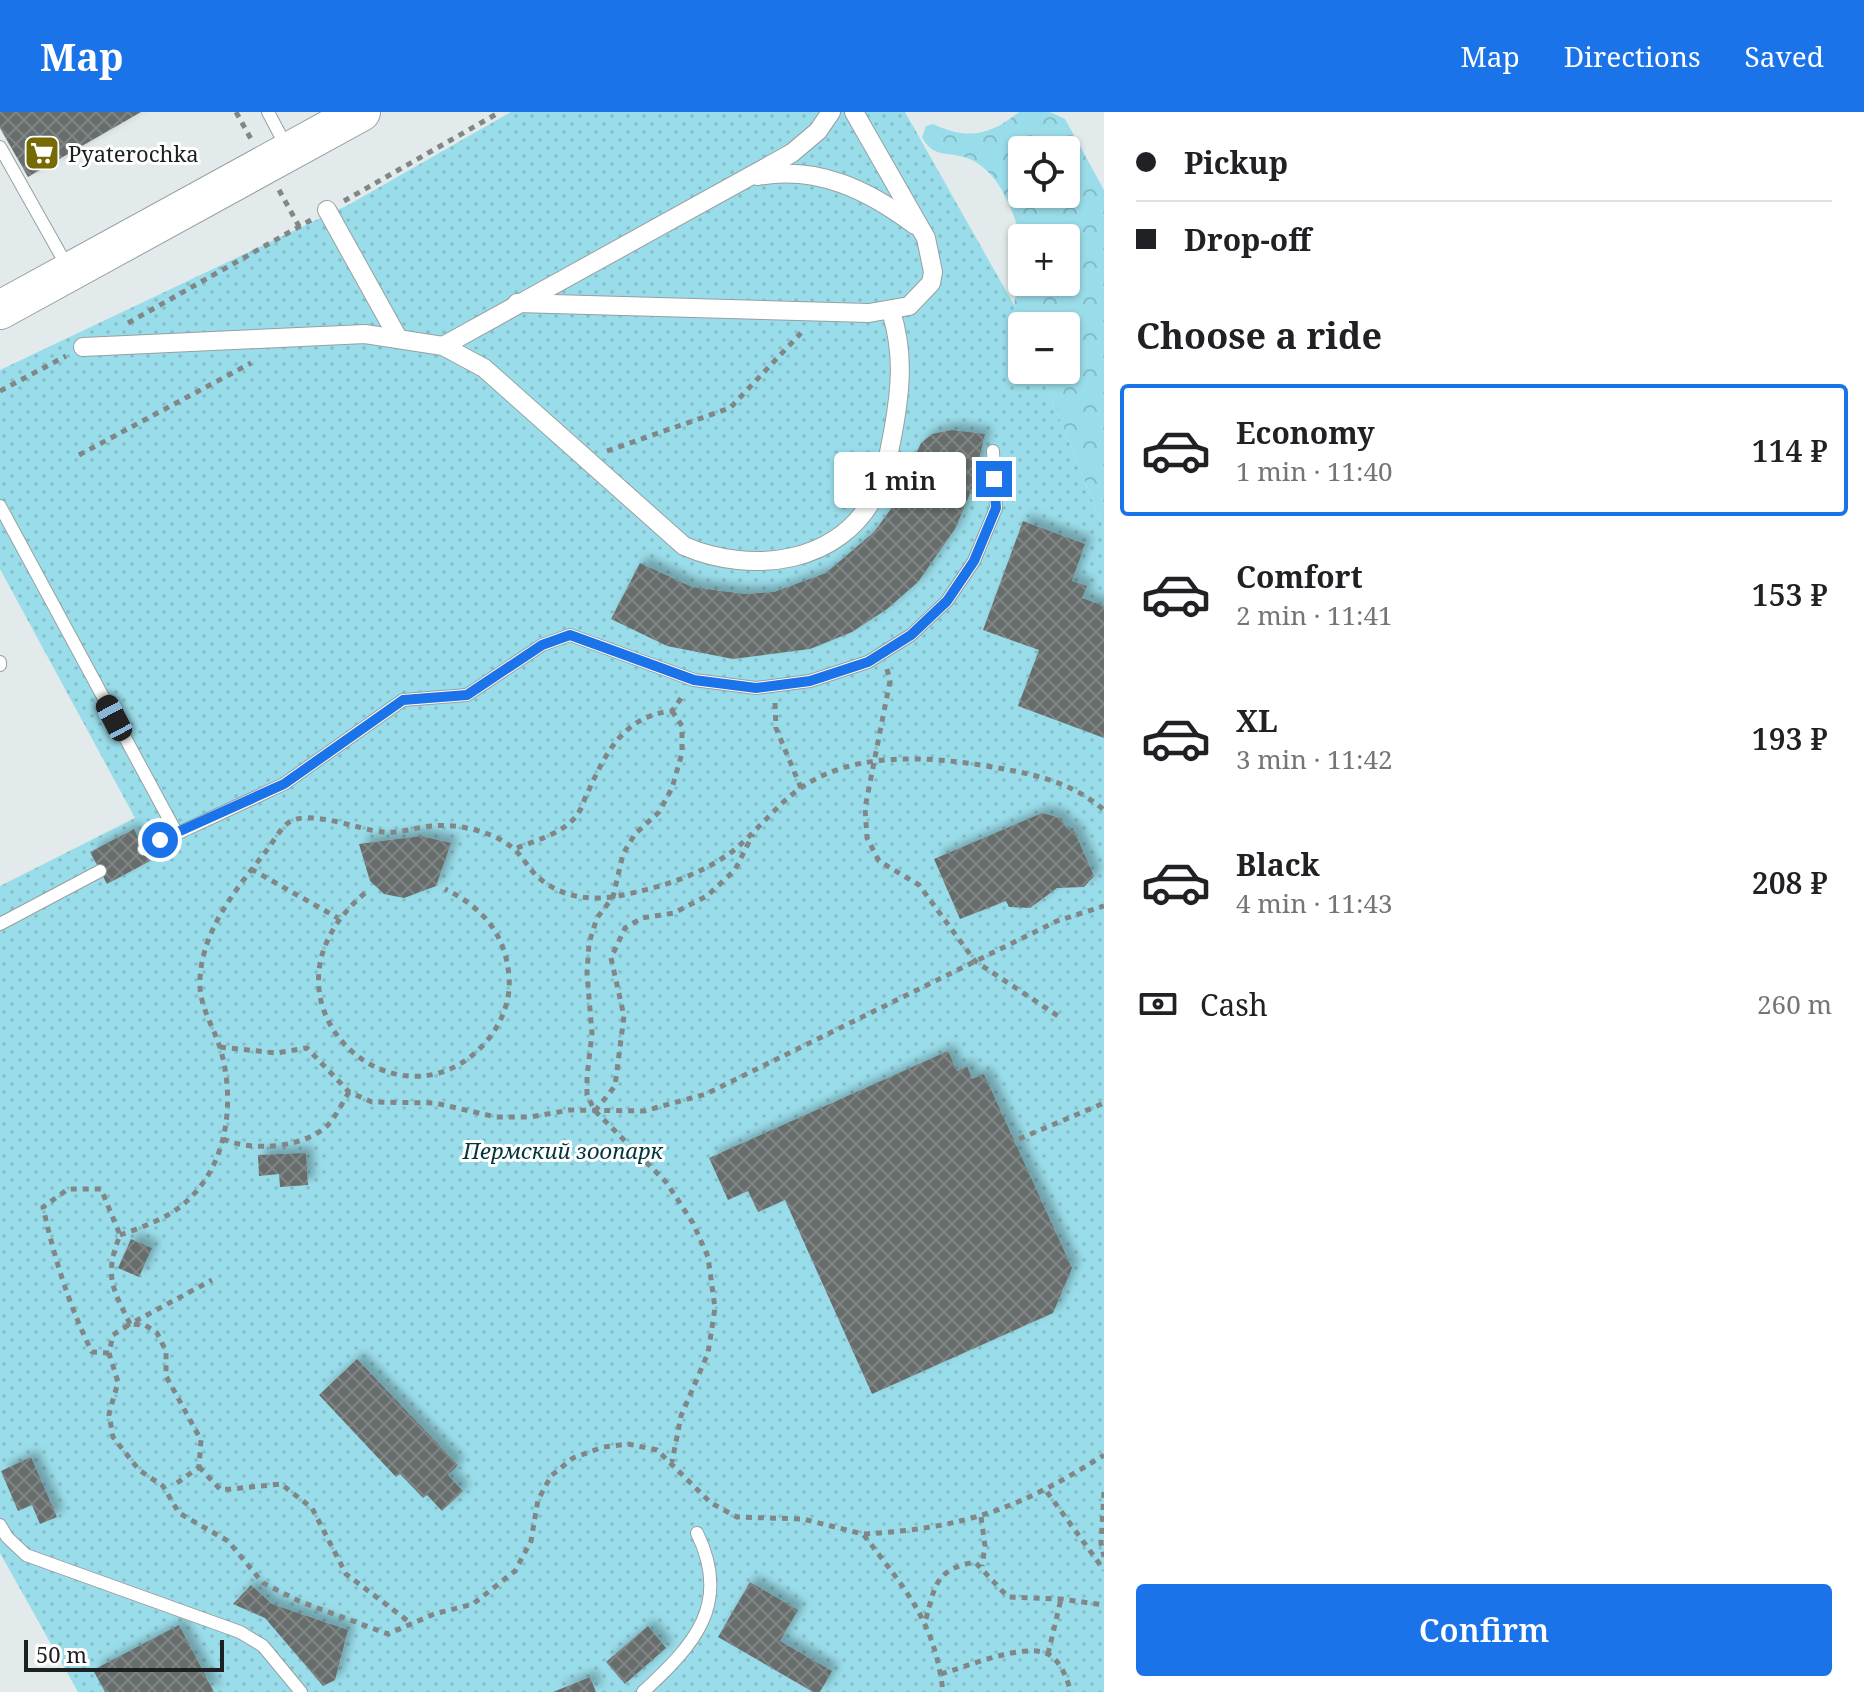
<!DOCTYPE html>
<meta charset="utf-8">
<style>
:root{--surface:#fff;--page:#f6f6f6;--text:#202124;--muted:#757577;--line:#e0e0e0;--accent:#1a73e8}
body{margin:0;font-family:"Noto Serif",serif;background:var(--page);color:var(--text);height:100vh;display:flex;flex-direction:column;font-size:30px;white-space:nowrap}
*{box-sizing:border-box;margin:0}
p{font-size:26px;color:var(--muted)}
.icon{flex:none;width:44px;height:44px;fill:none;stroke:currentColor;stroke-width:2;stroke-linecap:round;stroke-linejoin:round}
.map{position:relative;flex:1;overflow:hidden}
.panel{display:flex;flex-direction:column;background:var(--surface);width:760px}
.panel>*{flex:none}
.banner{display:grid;align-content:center;height:176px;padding:0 32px;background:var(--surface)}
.fabs{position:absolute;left:1008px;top:24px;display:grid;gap:16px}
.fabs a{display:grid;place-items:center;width:72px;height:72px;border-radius:8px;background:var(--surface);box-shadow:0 2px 6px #0004;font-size:40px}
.scale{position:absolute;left:24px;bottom:20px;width:200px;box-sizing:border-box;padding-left:8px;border:4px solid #1d2021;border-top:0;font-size:22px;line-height:28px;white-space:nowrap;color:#1d2021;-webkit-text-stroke:6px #fff;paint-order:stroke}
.end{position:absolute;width:36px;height:36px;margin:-18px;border:10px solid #1a73e8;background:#fff;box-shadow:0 0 0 4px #fff}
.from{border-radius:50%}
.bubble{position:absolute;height:56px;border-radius:8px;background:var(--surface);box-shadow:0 2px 6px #0004;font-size:26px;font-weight:600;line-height:56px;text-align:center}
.car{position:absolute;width:24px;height:48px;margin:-24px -12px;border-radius:10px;box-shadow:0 0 6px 2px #0007;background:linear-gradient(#222 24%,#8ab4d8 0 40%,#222 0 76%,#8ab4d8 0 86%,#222 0)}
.banner b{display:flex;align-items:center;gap:28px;height:76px;font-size:30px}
.banner b+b{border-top:2px solid var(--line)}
.banner i{width:20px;height:20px;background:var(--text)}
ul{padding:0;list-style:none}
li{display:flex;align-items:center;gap:24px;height:132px;margin:0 16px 12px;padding:0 16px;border:4px solid transparent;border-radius:8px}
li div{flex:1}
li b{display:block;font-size:30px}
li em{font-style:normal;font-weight:600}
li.selected{border-color:var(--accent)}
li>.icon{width:72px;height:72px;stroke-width:1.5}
h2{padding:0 32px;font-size:36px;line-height:96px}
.pay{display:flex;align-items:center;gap:20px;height:88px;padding:0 32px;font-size:30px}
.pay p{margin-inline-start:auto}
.button{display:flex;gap:16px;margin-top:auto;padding:16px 32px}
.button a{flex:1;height:92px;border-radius:8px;background:var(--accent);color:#fff;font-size:32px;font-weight:600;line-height:92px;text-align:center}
header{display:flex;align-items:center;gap:48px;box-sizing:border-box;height:112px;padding:0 40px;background:var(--accent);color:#fff}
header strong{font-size:38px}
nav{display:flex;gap:44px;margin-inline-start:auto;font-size:28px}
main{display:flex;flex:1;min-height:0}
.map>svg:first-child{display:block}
</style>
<header>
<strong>Map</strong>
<nav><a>Map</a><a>Directions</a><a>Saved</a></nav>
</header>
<main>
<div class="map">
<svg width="1104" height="1580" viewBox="0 0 1104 1580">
<defs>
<pattern id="grass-dots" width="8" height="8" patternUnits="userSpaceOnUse" patternTransform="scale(2)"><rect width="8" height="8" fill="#9addea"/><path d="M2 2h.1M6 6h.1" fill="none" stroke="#84bdc8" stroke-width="1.8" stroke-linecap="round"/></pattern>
<pattern id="forest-crowns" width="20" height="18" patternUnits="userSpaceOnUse" patternTransform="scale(2)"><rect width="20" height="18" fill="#9addea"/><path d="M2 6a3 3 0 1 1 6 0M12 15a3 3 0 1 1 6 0" fill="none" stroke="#84bdc8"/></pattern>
<pattern id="building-cross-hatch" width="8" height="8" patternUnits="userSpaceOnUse" patternTransform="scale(2)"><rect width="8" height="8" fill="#666d6c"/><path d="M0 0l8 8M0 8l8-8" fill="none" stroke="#808584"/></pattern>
<filter id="shadow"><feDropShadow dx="7" dy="-7" stdDeviation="4" flood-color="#0004"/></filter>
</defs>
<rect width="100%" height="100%" fill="#e3eaeb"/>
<path fill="url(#grass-dots)" d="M 511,0 L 905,0 L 1014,193 L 1023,214 L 1022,258 L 1040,258 L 1104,417 L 1104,1580 L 78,1580 L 0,1441 L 0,774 L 135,706 L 0,457 L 0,258 L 350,92 Z"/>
<path fill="url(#forest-crowns)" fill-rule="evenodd" d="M 1019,0 L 1050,0 L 1065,7 L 1104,78 L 1104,417 L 1040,258 L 1066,258 L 1066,214 L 1023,214 L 1014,193 L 1022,141 L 1022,170 L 1066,170 L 1066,126 L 1022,129 C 1013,98 998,55 964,45 C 945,40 932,45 922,25 L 926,14 L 933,12 C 967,28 990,24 1019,0 ZM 1022,38 L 1066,38 L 1066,82 L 1022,82 Z"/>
<g fill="url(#building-cross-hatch)" filter="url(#shadow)">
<path d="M 0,0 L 141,0 L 28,65 L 0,16 Z"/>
<path d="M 952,318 L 985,322 L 972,377 L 955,417 L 918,470 L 887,497 L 852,520 L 810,537 L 733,547 L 667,534 L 611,507 L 640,451 L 692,475 L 744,482 L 774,480 L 826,461 L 874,420 L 891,397 L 921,331 L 932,322 Z"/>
<path d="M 1023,409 L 1085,432 L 1072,469 L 1087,474 L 1082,486 L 1104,494 L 1104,626 L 1018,594 L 1039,538 L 983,518 Z"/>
<path d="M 1042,701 L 1061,706 L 1067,717 L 1073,716 L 1094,764 L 1084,775 L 1057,776 L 1030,796 L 1009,795 L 1006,789 L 960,807 L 934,747 Z"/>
<path d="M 134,717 L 150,749 L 107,772 L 90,740 Z"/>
<path d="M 421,724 L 451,731 L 436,774 L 404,786 L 384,782 L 370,769 L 359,732 Z"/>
<path d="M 948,939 L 957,959 L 967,954 L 972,967 L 984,962 L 1072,1156 L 1053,1201 L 872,1282 L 785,1088 L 758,1100 L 748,1079 L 728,1088 L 709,1046 Z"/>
<path d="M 306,1041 L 308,1073 L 280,1075 L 279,1062 L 259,1064 L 258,1043 Z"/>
<path d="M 131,1127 L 152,1136 L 139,1165 L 118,1156 Z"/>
<path d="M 357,1247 L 458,1353 L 448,1363 L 463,1379 L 442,1399 L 427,1383 L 423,1386 L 400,1362 L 396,1365 L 319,1283 Z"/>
<path d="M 31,1345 L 57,1405 L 40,1412 L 32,1393 L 18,1399 L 1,1359 Z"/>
<path d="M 750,1470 L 798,1498 L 780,1529 L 832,1559 L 820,1580 L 813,1580 L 718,1525 Z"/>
<path d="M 251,1473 L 272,1492 L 348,1518 L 335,1568 L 323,1574 L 265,1506 L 233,1492 Z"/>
<path d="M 179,1513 L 214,1580 L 105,1580 L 93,1558 Z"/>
<path d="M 648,1514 L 666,1536 L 625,1572 L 606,1550 Z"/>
<path d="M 590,1565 L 596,1580 L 553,1580 Z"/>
</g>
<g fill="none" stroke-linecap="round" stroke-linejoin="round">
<defs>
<g id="service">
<path d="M 268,0 L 287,36"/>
<path d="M 0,35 L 67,154"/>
<path d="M 0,394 L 176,720"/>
<path d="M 0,550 L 0,553"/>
<path d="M 144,737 L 284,672 L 403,588 L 467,583 L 542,533 L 570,523 L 694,568 L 756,576 L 810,569 L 868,550 L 911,523 L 947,489 L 974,449 L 996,396 L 993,339"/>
<path d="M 0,812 L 100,759"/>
<path d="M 0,1413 L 7,1425 L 26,1443 L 240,1520 L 263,1534 L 301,1580"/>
<path d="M 643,1580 C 694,1533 732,1492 697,1421"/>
</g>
<g id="pedestrian">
<path d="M 758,64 C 817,53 868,78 915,113"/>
<path d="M 327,98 L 397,224"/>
<path d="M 517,191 L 869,201 L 909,194 L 931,171 L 933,160 L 926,126 L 854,0"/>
<path d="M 443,234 L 792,41 L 818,19 L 831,0"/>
<path d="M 83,235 L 365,222 L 443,234 L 484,256 L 684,434 C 752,463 841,453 877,379 C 886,360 889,340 893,320 C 901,276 904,241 891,199"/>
</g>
<path id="primary" d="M 0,198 L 361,0"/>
</defs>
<use href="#service" stroke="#989fa0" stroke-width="14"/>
<use href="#pedestrian" stroke="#989fa0" stroke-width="20"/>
<use href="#primary" stroke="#989fa0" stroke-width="40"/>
<g stroke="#818687" stroke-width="5" stroke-dasharray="6 6" stroke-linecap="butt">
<path d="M 236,0 L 251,27"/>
<path d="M 279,78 L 300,116"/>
<path d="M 344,89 L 500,0"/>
<path d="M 128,211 L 311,108"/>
<path d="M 0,279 L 66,244"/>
<path d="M 607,339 L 730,296 L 801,221"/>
<path d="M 79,343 L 251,251"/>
<path d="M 887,557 L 890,569 L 865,696 L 867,726 L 879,749 L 919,773 L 975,849 L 1058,904"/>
<path d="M 775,591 L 776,616 L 801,676"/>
<path d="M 672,599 L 682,614 L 682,641 L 672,676 L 659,700 L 635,722 L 623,742 L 613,785 L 597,806 L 589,831 L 587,861 L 592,922 L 587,964 L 587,983 L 595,999 L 666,1070 L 693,1111 L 708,1145 L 715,1196 L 708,1241 L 681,1304 L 672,1350"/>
<path d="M 517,736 C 537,728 564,721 577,703 C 582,697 584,687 588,680 C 606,640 624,604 672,599 L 684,582"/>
<path d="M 251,757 L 338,806"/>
<path d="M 365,781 C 240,887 397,1030 485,931 C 501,913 511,889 509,865 C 506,822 482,795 445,777"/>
<path d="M 220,935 L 276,941 L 307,936 L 349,980 L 372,990 L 435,991 L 496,1005 L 530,1005 L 570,998 L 644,999 L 706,982 L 1057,809 L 1104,794"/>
<path d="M 595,999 L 615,974 L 624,904 L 611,846 L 625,816 L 642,806 L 674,801 L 707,784 L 735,758 L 753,722"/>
<path d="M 223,1027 C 252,1040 304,1036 328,1013 C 336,1004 343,990 349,980"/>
<path d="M 1019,1027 L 1104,991"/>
<path d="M 120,1123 C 143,1115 171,1105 188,1088 C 228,1051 235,989 221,939 C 214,914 198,894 200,866 C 203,816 237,776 267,738 C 273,730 280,717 288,711 C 308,696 359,718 383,720 C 399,722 416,715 432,714 C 452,712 474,716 493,724 C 526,739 522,754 544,770 C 568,787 595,789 623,783 C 662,775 701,763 733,739 C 756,720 775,695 799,677 C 852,640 921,644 981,653 C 1027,661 1068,667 1104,698"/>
<path d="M 109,1241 L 92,1240 C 69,1194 54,1145 43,1095 L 68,1077 L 101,1077 L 120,1123 C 104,1164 112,1175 130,1212 L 212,1168"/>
<path d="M 199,1355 L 221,1378 L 281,1372 L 312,1396 L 346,1462 L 412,1512"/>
<path d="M 177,1371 L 199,1355 L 201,1328 L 166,1264 L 166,1239 L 157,1221 L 145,1213 L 130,1212 L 113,1223 L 109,1241 L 118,1270 L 109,1302 L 113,1325 L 139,1358 L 163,1374 L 179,1401 L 228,1429 L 263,1471 L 301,1490 L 388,1522 L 434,1502 L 473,1492 L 515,1459 L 531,1429 L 538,1388 L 551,1364 L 573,1346 L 603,1335 L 628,1332 L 657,1338 L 711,1391 L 737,1405 L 803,1407 L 863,1422 C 905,1477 935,1509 943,1580"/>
<path d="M 1047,1380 L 1104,1458"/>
<path d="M 1104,1380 L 1101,1431 L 1104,1445"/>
<path d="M 981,1405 L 985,1434 L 982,1454"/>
<path d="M 864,1422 C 965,1416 1019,1397 1104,1343"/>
<path d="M 926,1507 C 935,1473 936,1457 975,1450 L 1008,1485 L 1061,1487 L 1104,1493"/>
<path d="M 1048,1542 L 1061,1487"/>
<path d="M 941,1562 C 965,1555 1025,1530 1048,1542 C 1061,1549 1067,1567 1071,1580"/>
</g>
<use href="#service" stroke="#fff" stroke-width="12"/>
<use href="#pedestrian" stroke="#fff" stroke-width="18"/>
<use href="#primary" stroke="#fff" stroke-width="38"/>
</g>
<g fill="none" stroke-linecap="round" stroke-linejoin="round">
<path stroke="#1a73e8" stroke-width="10" d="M 160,728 L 284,672 L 403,588 L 467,583 L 542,533 L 570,523 L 694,568 L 756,576 L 810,569 L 868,550 L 911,523 L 947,489 L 974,449 L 996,396 L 994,367"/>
</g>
<defs>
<symbol id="supermarket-square" viewBox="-11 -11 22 22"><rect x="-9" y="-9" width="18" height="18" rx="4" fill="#766a02" stroke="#fff"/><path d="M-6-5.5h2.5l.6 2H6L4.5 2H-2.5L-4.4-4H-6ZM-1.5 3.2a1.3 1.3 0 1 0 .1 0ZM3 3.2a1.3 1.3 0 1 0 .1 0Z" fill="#fff"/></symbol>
</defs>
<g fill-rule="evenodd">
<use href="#supermarket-square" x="22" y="21" width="40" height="40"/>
</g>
<g text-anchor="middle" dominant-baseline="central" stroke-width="6" stroke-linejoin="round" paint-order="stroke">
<g font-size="22" fill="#1d2021" stroke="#fff" text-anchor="start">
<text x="68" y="41">Pyaterochka</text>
</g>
<g font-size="22" font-style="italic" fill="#04353d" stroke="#fff">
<text x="563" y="1038">Пермский зоопарк</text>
</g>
</g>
</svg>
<div class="fabs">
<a><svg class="icon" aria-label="locate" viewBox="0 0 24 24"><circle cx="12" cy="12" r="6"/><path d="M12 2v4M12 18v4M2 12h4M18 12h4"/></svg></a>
<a>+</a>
<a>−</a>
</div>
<div class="scale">50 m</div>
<i class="end from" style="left:160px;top:728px"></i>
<i class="end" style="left:994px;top:367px"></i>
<div class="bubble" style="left:834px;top:340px;width:132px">1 min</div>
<i class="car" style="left:114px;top:606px;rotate:332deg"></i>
</div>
<section class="panel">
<div class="banner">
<b><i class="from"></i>Pickup</b>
<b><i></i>Drop-off</b>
</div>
<h2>Choose a ride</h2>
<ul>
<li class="selected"><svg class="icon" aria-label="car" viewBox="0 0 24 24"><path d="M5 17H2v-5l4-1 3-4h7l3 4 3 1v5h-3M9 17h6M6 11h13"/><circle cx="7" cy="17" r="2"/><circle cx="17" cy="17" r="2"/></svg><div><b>Economy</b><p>1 min · 11:40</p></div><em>114 ₽</em></li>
<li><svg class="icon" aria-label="car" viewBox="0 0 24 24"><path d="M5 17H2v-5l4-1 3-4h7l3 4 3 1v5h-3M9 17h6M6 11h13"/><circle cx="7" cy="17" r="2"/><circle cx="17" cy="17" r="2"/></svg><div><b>Comfort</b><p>2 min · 11:41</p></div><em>153 ₽</em></li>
<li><svg class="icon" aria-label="car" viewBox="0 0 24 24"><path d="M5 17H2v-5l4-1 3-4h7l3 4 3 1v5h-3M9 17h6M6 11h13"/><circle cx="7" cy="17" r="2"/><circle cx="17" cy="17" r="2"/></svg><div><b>XL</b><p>3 min · 11:42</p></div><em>193 ₽</em></li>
<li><svg class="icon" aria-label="car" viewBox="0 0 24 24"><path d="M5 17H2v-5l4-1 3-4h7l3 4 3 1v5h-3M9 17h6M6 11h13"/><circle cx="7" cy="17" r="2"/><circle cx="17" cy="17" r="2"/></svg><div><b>Black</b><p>4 min · 11:43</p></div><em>208 ₽</em></li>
</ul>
<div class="pay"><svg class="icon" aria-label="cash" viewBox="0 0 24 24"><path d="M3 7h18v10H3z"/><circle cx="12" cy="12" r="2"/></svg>Cash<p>260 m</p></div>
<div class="button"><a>Confirm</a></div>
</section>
</main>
